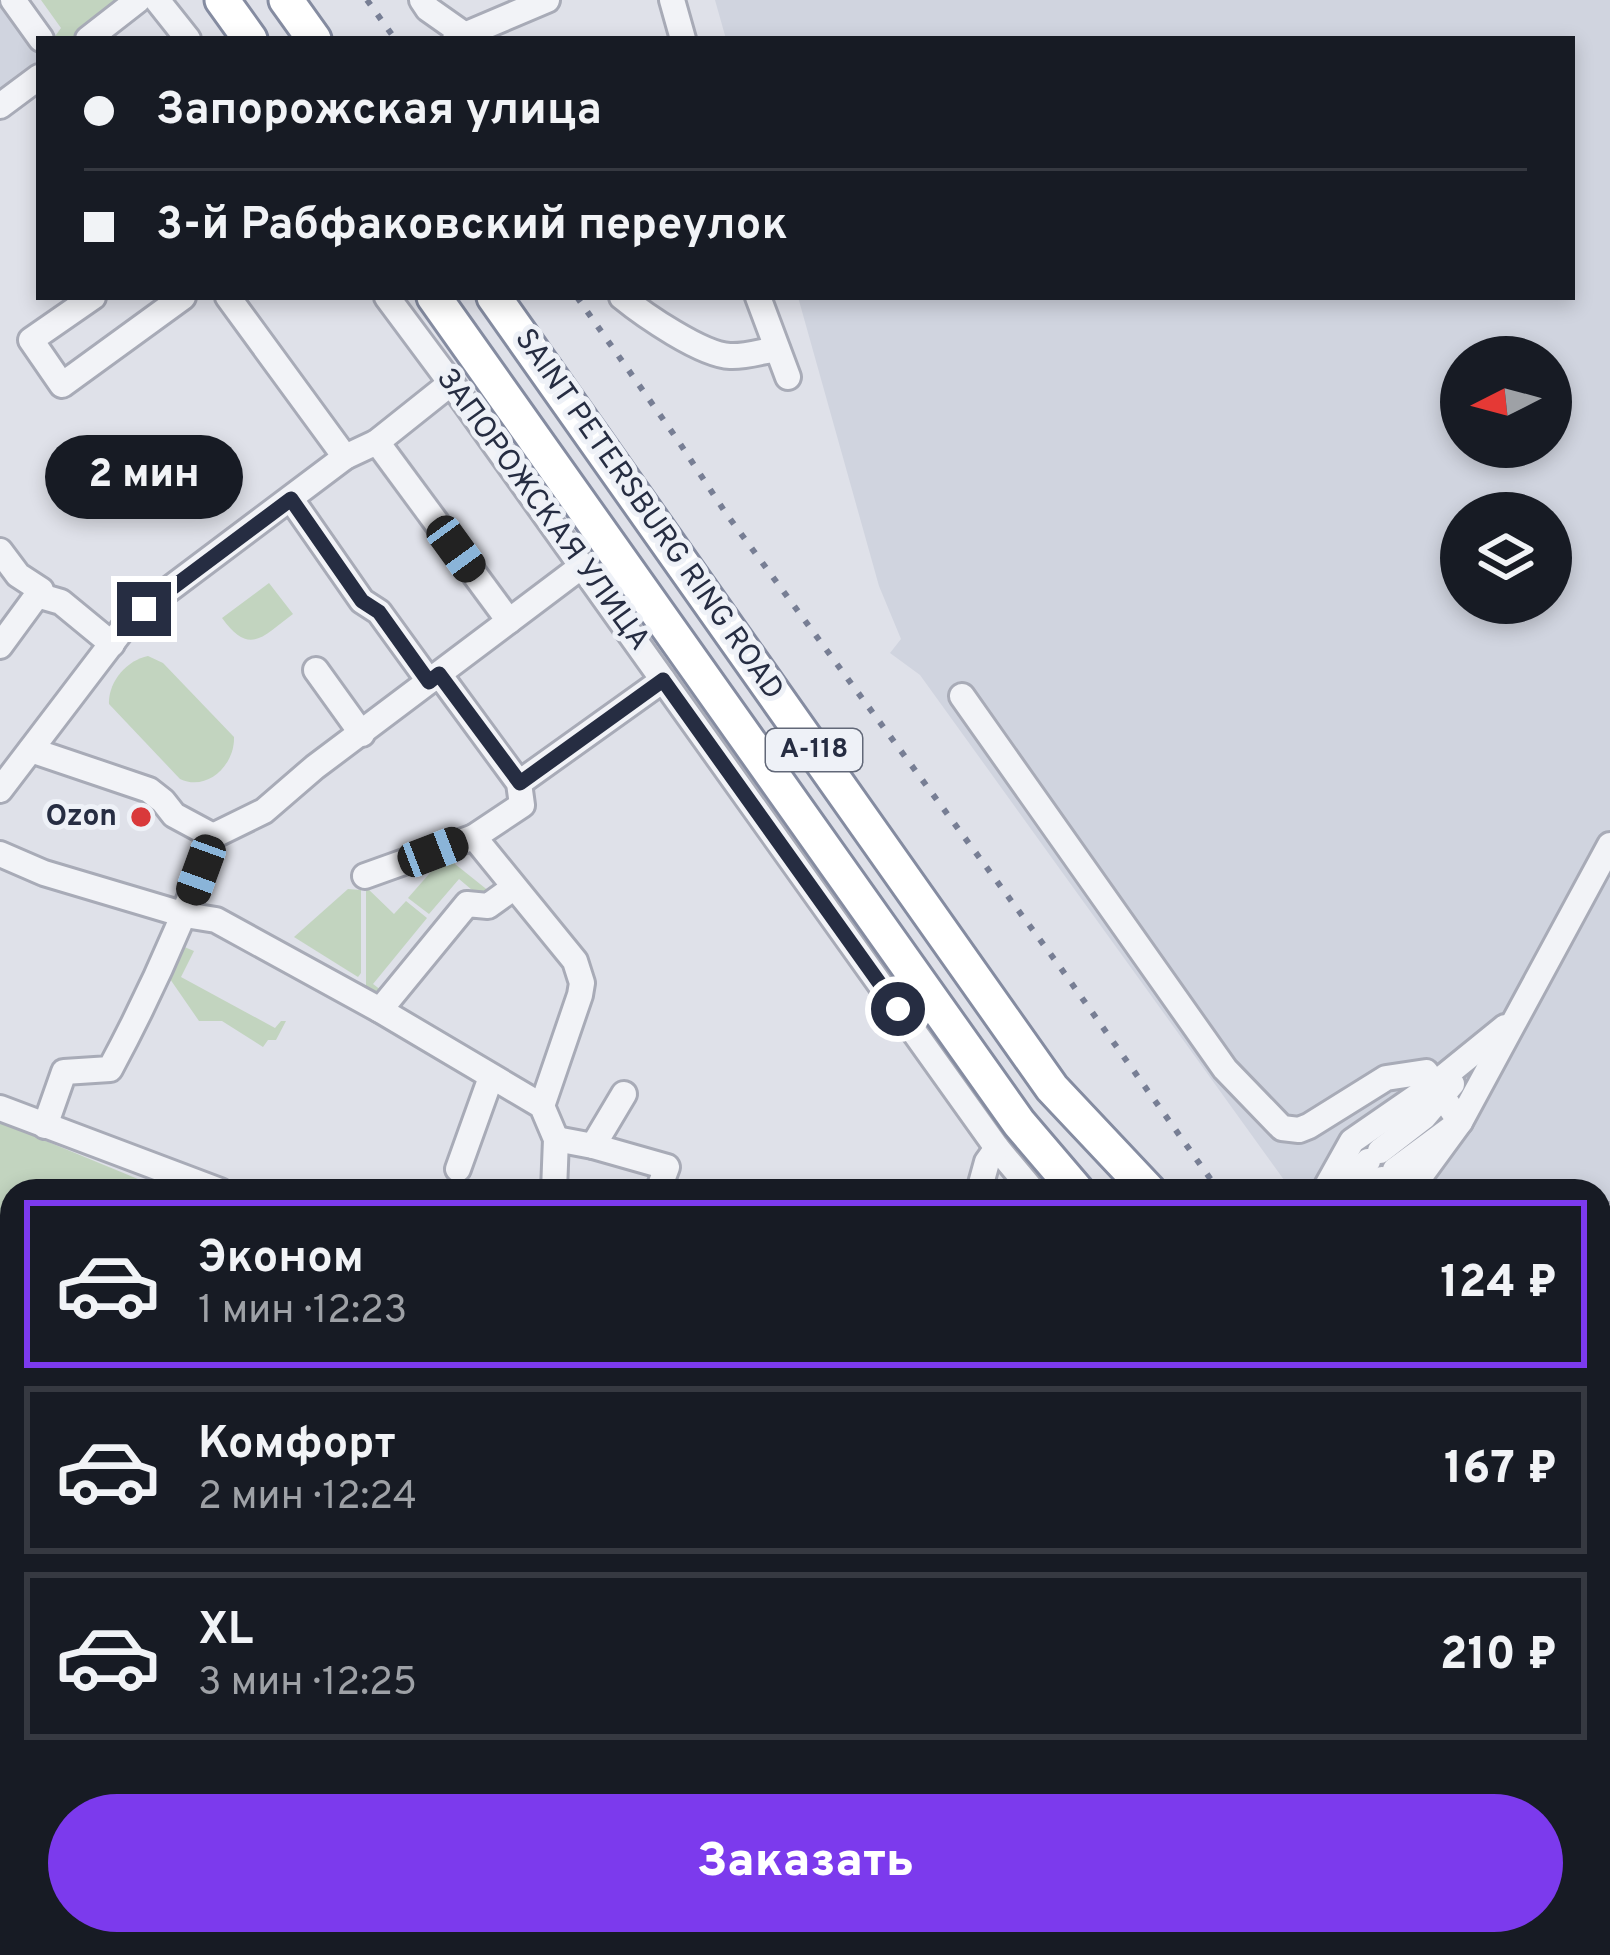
<!DOCTYPE html>
<html lang="ru">
<meta charset="utf-8">
<style>
:root{--surface:#171b24;--page:#242831;--text:#f1f3f6;--muted:#9ea1a6;--line:#363941;--accent:#7c3aed}
body{margin:0;font-family:Overpass,sans-serif;background:var(--page);color:var(--text);height:100vh;display:flex;flex-direction:column;font-size:45px;white-space:nowrap}
*{box-sizing:border-box;margin:0}
p{font-size:39px;color:var(--muted)}
.icon{flex:none;width:66px;height:66px;fill:none;stroke:currentColor;stroke-width:2;stroke-linecap:round;stroke-linejoin:round}
.map{position:relative;flex:1;overflow:hidden}
.drawer{position:absolute;left:0px;top:1179px;width:1611px;height:777px;display:flex;flex-direction:column;background:var(--surface);border-radius:36px 36px 0 0;box-shadow:0 6px 18px #0003}
.drawer>*{flex:none}
.guide{position:absolute;left:36px;top:36px;width:1539px;height:264px;border-radius:0px;box-shadow:0 6px 18px #0003;display:grid;align-content:center;height:264px;padding:0 48px;background:var(--surface)}
.needle{width:78px;rotate:264deg}
.fabs{position:absolute;left:1440px;top:336px;display:grid;gap:24px}
.fabs a{display:grid;place-items:center;width:132px;height:132px;border-radius:50%;background:var(--surface);box-shadow:0 6px 18px #0003;font-size:60px}
.end{position:absolute;width:54px;height:54px;margin:-27px;border:15px solid #262d42;background:#fff;box-shadow:0 0 0 6px #fff}
.from{border-radius:50%}
.bubble{position:absolute;height:84px;border-radius:42px;background:var(--surface);box-shadow:0 6px 18px #0003;font-size:39px;font-weight:800;line-height:84px;text-align:center}
.car{position:absolute;width:36px;height:72px;margin:-36px -18px;border-radius:15px;box-shadow:0 0 9px 3px #0007;background:linear-gradient(#222 24%,#8ab4d8 0 40%,#222 0 76%,#8ab4d8 0 86%,#222 0)}
.guide b{display:flex;align-items:center;gap:42px;height:114px;font-size:45px}
.guide b+b{border-top:3px solid var(--line)}
.guide i{width:30px;height:30px;background:var(--text)}
ul{padding:21px 0 0;list-style:none}
li{display:flex;align-items:center;gap:36px;height:168px;margin:0 24px 18px;padding:0 24px;border:6px solid var(--line);border-radius:0px}
li div{flex:1}
li b{display:block;font-size:45px}
li em{font-style:normal;font-weight:800}
li.active{border-color:var(--accent)}
li>.icon{width:108px;height:108px;stroke-width:1.5}
.cta{display:flex;gap:24px;margin-top:auto;padding:24px 48px}
.cta a{flex:1;height:138px;border-radius:72px;background:var(--accent);color:#fff;font-size:48px;font-weight:800;line-height:138px;text-align:center}
.map>svg:first-child{display:block}
</style>
<div class="map">
<svg width="1610" height="1955" viewBox="0 0 1610 1955">
<rect width="100%" height="100%" fill="#dfe1e9"/>
<g fill="#d0d4df" fill-rule="evenodd">
<path d="M 0,0 L 7,0 L 39,44 L 39,62 L 34,69 L 0,93 Z"/>
<path d="M 715,0 L 1610,0 L 1610,1474 L 1599,1468 L 1599,1191 L 1292,1191 L 920,675 L 890,653 L 901,639 L 879,586 L 798,297 L 1572,297 L 1572,39 L 726,39 ZM 1461,357 L 1551,357 L 1551,447 L 1461,447 ZM 1461,513 L 1551,513 L 1551,603 L 1461,603 Z"/>
<path d="M 0,1499 L 12,1503 L 12,1944 L 1174,1944 L 1169,1955 L 0,1955 Z"/>
</g>
<g fill="#c2d4bf">
<path d="M 41,0 L 125,0 L 74,39 L 53,39 L 61,28 Z"/>
<path d="M 269,583 L 293,614 C 263,636 250,657 222,618 Z"/>
<path d="M 148,656 L 163,663 L 234,737 C 235,765 207,792 180,779 L 109,704 C 108,682 127,660 148,656 Z"/>
<path d="M 450,860 L 490,892 L 484,900 L 459,879 L 429,914 L 408,898 L 436,866 Z"/>
<path d="M 366,887 L 394,914 L 406,901 L 427,918 L 373,984 L 381,990 L 379,997 L 366,994 Z"/>
<path d="M 348,889 L 361,890 L 361,973 L 358,977 L 294,937 Z"/>
<path d="M 182,946 L 194,951 L 181,977 L 275,1028 L 281,1021 L 286,1021 L 276,1040 L 268,1040 L 263,1047 L 222,1021 L 199,1021 L 170,979 L 170,974 Z"/>
<path d="M 0,1122 L 167,1191 L 12,1191 L 12,1415 L 0,1411 Z"/>
</g>
<g fill="none" stroke-linecap="round" stroke-linejoin="round">
<defs>
<g id="minor">
<path d="M 13,0 L 41,39"/>
<path d="M 157,0 L 188,39"/>
<path d="M 422,0 L 428,9 L 465,35"/>
<path d="M 672,0 L 683,39"/>
<path d="M 88,39 L 138,0"/>
<path d="M 455,39 L 547,0"/>
<path d="M 0,106 L 39,77"/>
<path d="M 93,297 L 31,340 L 62,385 L 183,297"/>
<path d="M 228,297 L 345,457"/>
<path d="M 387,297 L 451,383 L 997,1148 L 1033,1191"/>
<path d="M 622,297 C 644,315 702,355 730,356 C 745,357 763,351 777,349"/>
<path d="M 758,297 L 788,377"/>
<path d="M 377,442 L 509,621"/>
<path d="M 291,499 L 362,601 L 379,612 L 429,681"/>
<path d="M 0,551 L 18,575 L 41,590 L 0,646"/>
<path d="M 37,595 L 61,602 L 112,644"/>
<path d="M 316,670 L 362,734"/>
<path d="M 439,674 L 519,783 L 522,805 L 474,837 L 575,961 L 582,983 L 580,995 L 542,1106"/>
<path d="M 962,696 L 1225,1069 L 1282,1128 L 1299,1130 L 1309,1126 L 1386,1078 L 1426,1072 L 1460,1122 L 1395,1170"/>
<path d="M 31,750 L 149,790 L 163,801 L 174,815 L 213,836 C 185,917 151,993 110,1069 L 64,1072 L 45,1126"/>
<path d="M 519,783 L 663,680"/>
<path d="M 0,790 L 131,618 L 345,457 L 377,442 L 451,383"/>
<path d="M 213,836 L 264,811 L 315,767 L 582,566"/>
<path d="M 0,854 L 44,873 L 185,915 L 216,920 L 380,1010 L 542,1106 L 556,1139 L 554,1191"/>
<path d="M 365,876 L 474,837"/>
<path d="M 380,1010 L 467,904 L 488,906 L 513,888"/>
<path d="M 0,1108 L 220,1191"/>
<path d="M 556,1139 L 593,1146 L 624,1094"/>
<path d="M 593,1146 L 667,1167 L 658,1191"/>
<path d="M 1380,1151 L 1424,1117 L 1452,1084"/>
<path d="M 458,1169 L 491,1077"/>
<path d="M 979,1191 L 987,1162 L 997,1148"/>
<path d="M 1324,1191 L 1352,1141 L 1436,1083 L 1505,1027"/>
<path d="M 1339,1191 L 1368,1161"/>
<path d="M 1364,1191 L 1382,1179"/>
<path d="M 1400,1191 L 1422,1174 L 1460,1122 L 1610,845"/>
<path d="M 1599,1239 L 1610,1216"/>
<path d="M 1599,1386 L 1610,1394"/>
<path d="M 0,1460 L 12,1464"/>
<path d="M 0,1909 L 12,1913"/>
<path d="M 104,1944 L 136,1955"/>
<path d="M 1332,1944 L 1361,1955"/>
<path d="M 739,1955 L 743,1944"/>
<path d="M 1227,1955 L 1232,1944"/>
</g>
<g id="highway">
<path d="M 222,0 L 250,39"/>
<path d="M 286,0 L 314,39"/>
<path d="M 434,297 L 1019,1123 L 1077,1191"/>
<path d="M 494,297 L 1052,1088 L 1149,1191"/>
<path d="M 1599,1582 L 1610,1589"/>
<path d="M 1599,1641 L 1610,1648"/>
</g>
</defs>
<use href="#minor" stroke="#a8abb7" stroke-width="30"/>
<use href="#highway" stroke="#858ca1" stroke-width="39"/>
<use href="#minor" stroke="#f2f3f7" stroke-width="24"/>
<use href="#highway" stroke="#fff" stroke-width="33"/>
<g stroke="#777e94" stroke-width="6" stroke-dasharray="6 12" stroke-linecap="butt">
<path d="M 367,0 L 395,39"/>
<path d="M 577,297 L 677,439 L 725,512 L 1060,967 L 1219,1191"/>
<path d="M 1599,1760 L 1610,1761"/>
<path d="M 0,1877 L 12,1881"/>
<path d="M 0,1940 L 12,1940"/>
<path d="M 93,1944 L 198,1955"/>
<path d="M 1453,1944 L 1453,1955"/>
</g>
</g>
<g fill="none" stroke-linecap="round" stroke-linejoin="round">
<path stroke="#262d42" stroke-width="15" d="M 144,609 L 291,499 L 362,601 L 379,612 L 429,682 L 439,674 L 520,783 L 663,680 L 898,1009"/>
</g>
<circle fill="#d9393b" stroke="#eef1f7" stroke-width="4.5" cx="141" cy="817" r="12"/>
<g text-anchor="middle" dominant-baseline="central" stroke-width="10" stroke-linejoin="round" paint-order="stroke">
<rect fill="#eef1f7" stroke="#626878" stroke-width="3" x="766" y="729" width="96" height="42" rx="9"/>
<g font-size="27" font-weight="bold" fill="#262d42">
<text x="814" y="750">А-118</text>
</g>
<g font-size="30" fill="#262d42" stroke="#eef1f7">
<text transform="translate(542 510) rotate(54)">ЗАПОРОЖСКАЯ УЛИЦА</text>
<text transform="translate(648 515) rotate(55)">SAINT PETERSBURG RING ROAD</text>
</g>
<g font-size="30" font-weight="bold" fill="#262d42" stroke="#eef1f7" text-anchor="end">
<text x="117" y="817">Ozon</text>
</g>
</g>
</svg>
<div class="fabs">
<a><svg class="needle" viewBox="-14 -14 28 28"><path d="M0-13l5 13h-10z" fill="#e53935"/><path d="M0 13l5-13h-10z" fill="#9ea1a6"/></svg></a>
<a><svg class="icon" aria-label="layers" viewBox="0 0 24 24"><path d="M12 4l9 5-9 5-9-5zM3 14l9 5 9-5"/></svg></a>
</div>
<i class="end from" style="left:898px;top:1009px"></i>
<i class="end" style="left:144px;top:609px"></i>
<div class="bubble" style="left:45px;top:435px;width:198px">2 мин</div>
<i class="car" style="left:456px;top:549px;rotate:144deg"></i>
<i class="car" style="left:433px;top:852px;rotate:69deg"></i>
<i class="car" style="left:201px;top:870px;rotate:200deg"></i>
<div class="guide">
<b><i class="from"></i>Запорожская улица</b>
<b><i></i>3-й Рабфаковский переулок</b>
</div>
<section class="drawer">
<ul>
<li class="active"><svg class="icon" aria-label="car" viewBox="0 0 24 24"><path d="M5 17H2v-5l4-1 3-4h7l3 4 3 1v5h-3M9 17h6M6 11h13"/><circle cx="7" cy="17" r="2"/><circle cx="17" cy="17" r="2"/></svg><div><b>Эконом</b><p>1 мин · 12:23</p></div><em>124 ₽</em></li>
<li><svg class="icon" aria-label="car" viewBox="0 0 24 24"><path d="M5 17H2v-5l4-1 3-4h7l3 4 3 1v5h-3M9 17h6M6 11h13"/><circle cx="7" cy="17" r="2"/><circle cx="17" cy="17" r="2"/></svg><div><b>Комфорт</b><p>2 мин · 12:24</p></div><em>167 ₽</em></li>
<li><svg class="icon" aria-label="car" viewBox="0 0 24 24"><path d="M5 17H2v-5l4-1 3-4h7l3 4 3 1v5h-3M9 17h6M6 11h13"/><circle cx="7" cy="17" r="2"/><circle cx="17" cy="17" r="2"/></svg><div><b>XL</b><p>3 мин · 12:25</p></div><em>210 ₽</em></li>
</ul>
<div class="cta"><a>Заказать</a></div>
</section>
</div>
